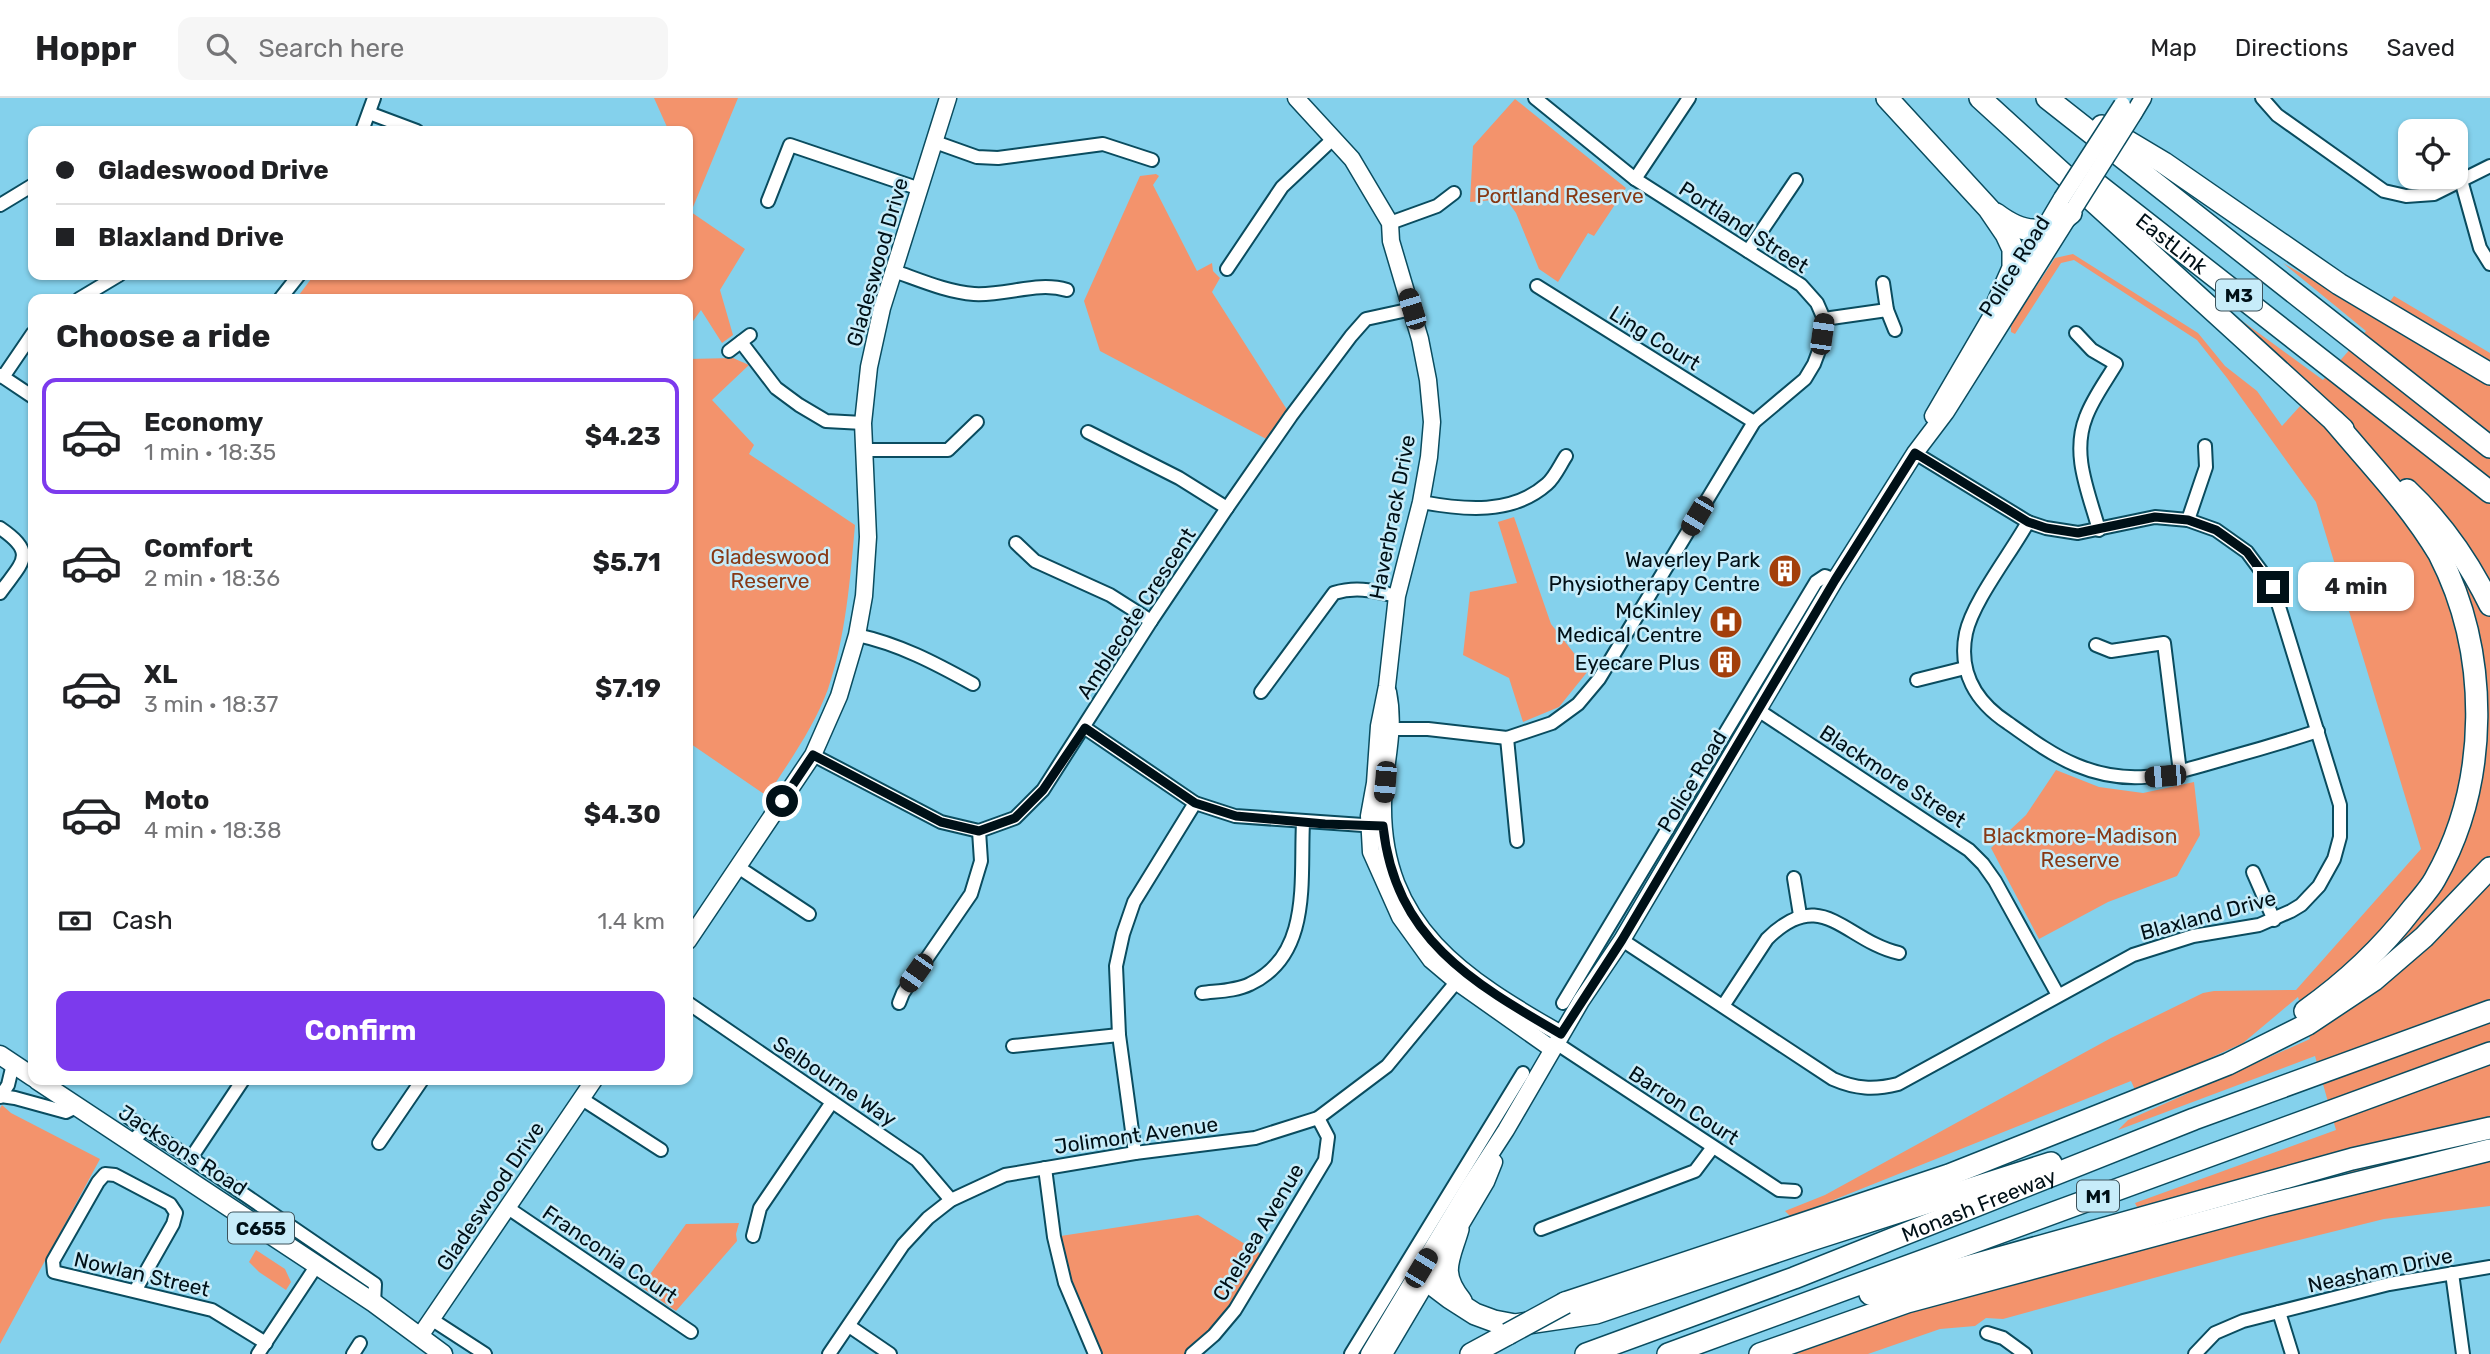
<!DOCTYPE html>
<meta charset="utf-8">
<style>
:root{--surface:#fff;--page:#f6f6f6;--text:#202124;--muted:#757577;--line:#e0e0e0;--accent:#7c3aed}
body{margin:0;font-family:Rubik,sans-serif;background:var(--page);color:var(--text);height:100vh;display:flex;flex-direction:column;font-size:26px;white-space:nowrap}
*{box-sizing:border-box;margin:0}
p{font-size:23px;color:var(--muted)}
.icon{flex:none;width:38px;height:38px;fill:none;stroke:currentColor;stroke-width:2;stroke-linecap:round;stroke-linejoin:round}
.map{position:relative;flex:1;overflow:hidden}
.side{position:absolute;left:28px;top:196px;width:665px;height:791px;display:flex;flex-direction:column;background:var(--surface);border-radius:14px;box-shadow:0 2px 5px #0004}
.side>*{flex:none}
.guide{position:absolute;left:28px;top:28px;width:665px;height:154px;border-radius:14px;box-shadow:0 2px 5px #0004;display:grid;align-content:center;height:154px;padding:0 28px;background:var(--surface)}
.buttons{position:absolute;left:2398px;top:21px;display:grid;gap:14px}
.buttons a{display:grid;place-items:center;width:70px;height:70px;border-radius:14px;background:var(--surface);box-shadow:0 2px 5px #0004;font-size:35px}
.end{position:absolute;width:32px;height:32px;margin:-16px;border:9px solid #001017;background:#fff;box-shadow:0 0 0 4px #fff}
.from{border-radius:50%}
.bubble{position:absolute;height:49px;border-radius:14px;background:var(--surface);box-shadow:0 2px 5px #0004;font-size:23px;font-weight:700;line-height:49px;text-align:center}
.car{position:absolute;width:21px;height:42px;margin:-21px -10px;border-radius:9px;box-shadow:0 0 5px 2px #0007;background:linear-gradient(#222 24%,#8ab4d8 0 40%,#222 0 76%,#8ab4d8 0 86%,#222 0)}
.guide b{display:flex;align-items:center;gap:24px;height:66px;font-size:26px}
.guide b+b{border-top:2px solid var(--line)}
.guide i{width:18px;height:18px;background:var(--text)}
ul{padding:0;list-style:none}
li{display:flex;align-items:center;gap:21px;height:116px;margin:0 14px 10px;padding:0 14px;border:4px solid transparent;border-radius:14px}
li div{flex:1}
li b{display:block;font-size:26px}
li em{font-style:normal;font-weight:700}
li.current{border-color:var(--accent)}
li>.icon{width:63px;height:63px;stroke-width:1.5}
h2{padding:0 28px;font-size:32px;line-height:84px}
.pay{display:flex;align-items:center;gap:18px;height:77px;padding:0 28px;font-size:26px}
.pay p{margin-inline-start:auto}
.primary-button{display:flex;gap:14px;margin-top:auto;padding:14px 28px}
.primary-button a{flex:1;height:80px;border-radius:14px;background:var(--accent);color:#fff;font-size:28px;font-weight:700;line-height:80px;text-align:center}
header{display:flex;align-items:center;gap:42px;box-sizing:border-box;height:98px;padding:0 35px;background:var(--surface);border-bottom:2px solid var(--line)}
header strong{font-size:33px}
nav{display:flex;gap:38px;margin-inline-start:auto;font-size:24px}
.search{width:490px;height:63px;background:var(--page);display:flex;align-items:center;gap:18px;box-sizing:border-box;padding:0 24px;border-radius:14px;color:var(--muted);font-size:26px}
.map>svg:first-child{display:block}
</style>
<header>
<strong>Hoppr</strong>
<div class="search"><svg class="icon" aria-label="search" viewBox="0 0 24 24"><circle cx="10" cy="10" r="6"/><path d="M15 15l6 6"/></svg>Search here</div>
<nav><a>Map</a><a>Directions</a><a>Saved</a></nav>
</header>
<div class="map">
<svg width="2490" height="1256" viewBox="0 0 2490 1256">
<rect width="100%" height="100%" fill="#84d1ec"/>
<g fill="#f3936c">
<path d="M 654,0 L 738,0 L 691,114 L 745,151 L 720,192 L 733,237 L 722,245 L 701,212 L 688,230 L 688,201 L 296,201 L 314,177 L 688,177 L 688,33 L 666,33 L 667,29 Z"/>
<path d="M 1515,1 L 1626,90 L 1594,138 L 1588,135 L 1558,184 L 1539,171 L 1516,115 L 1506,101 L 1470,104 L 1473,48 Z"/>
<path d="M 1156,76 L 1159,78 L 1153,87 L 1197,173 L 1212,165 L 1213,173 L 1220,180 L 1212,194 L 1291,318 L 1272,344 L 1100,253 L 1084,203 L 1140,78 Z"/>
<path d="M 2073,156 L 2198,235 L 2225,268 L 2257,293 L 2282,328 L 2312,295 L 2234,217 L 2323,282 L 2366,233 L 2283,165 L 2378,219 L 2394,198 L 2490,255 L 2490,1108 L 2384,1121 L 2231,1159 L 2003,1221 L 1986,1220 L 1975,1228 L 1940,1231 L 1868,1256 L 1794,1256 L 1949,1200 L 2353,1095 L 2342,1054 L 2138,1111 L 2135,1105 L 2336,1032 L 2315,958 L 2118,1032 L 2128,1022 L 2310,941 L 2298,899 L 2243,945 L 2136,994 L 2131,983 L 1791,1119 L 1785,1113 L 1825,1097 L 2111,940 L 2203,895 L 2214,893 L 2296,892 L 2421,751 L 2316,404 L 2227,280 L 2197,242 L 2074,162 L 2061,165 L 2015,236 L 2011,234 L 2011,227 L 2055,160 Z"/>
<path d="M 733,260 L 749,267 L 712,302 L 754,347 L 749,356 L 855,427 C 850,482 846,538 828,591 C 814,629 789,664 767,698 L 688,644 L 688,261 Z"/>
<path d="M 1514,419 L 1551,526 L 1588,573 L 1559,609 L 1523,624 L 1509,580 L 1463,557 L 1470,494 L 1517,485 L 1498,424 Z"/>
<path d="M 2056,672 L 2099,689 L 2143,695 L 2194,684 L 2200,737 L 2177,778 L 2108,804 L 2039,841 L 1991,750 L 2026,717 Z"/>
<path d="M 2,1007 L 11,1015 L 100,1061 L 0,1246 L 0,1010 Z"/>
<path d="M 1198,1117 L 1266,1159 L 1235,1212 L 1192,1256 L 1095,1256 L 1054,1139 Z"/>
<path d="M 739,1125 L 736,1136 L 737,1143 L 676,1213 L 641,1189 L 686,1126 Z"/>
<path d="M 256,1152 L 285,1171 L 291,1184 L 286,1192 L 259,1174 L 249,1164 Z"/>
</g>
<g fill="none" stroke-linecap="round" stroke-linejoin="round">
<defs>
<g id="street">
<path d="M 2262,0 L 2277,17 L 2384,93 L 2406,98 L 2434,96 L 2490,68"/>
<path d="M 369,15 L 417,33"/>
<path d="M 362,33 L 374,0"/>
<path d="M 935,44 L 977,59 L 998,60 L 1103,46 L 1152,62"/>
<path d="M 1635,81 L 1689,0"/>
<path d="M 2461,82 L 2480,150 L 2490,166"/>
<path d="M 768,103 L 790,47 L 920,91"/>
<path d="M 0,107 L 33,87"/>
<path d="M 1390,125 L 1437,108 L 1454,95"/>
<path d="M 1748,153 L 1796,82"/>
<path d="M 1227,171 L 1282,89 L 1334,40"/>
<path d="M 894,173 C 920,182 947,194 974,196 C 1006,198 1037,183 1067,192"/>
<path d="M 1883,185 L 1887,212 L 1895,232"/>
<path d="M 1537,188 L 1754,324"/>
<path d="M 79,201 L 119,177"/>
<path d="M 280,201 L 299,177"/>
<path d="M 1824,221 L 1887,212"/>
<path d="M 2076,235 L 2092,252 L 2116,266 C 2106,283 2093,300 2086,319 C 2071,357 2089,395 2099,432"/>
<path d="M 741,244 L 776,290 L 799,307 L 826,323 L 863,325"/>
<path d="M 729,253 L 750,237"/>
<path d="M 0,277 L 33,299"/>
<path d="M 3,279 L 33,235"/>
<path d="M 1088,334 L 1179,380 L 1227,410"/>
<path d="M 865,352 L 948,352 L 977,324"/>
<path d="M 1421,404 C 1464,412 1512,417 1547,386 C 1555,379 1560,367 1566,358"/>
<path d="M 2188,422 L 2206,369 L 2205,348"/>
<path d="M 2028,424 C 2011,455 1973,503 1966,535 C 1958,574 1976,604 2008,625 C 2029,640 2052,657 2076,667 C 2133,691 2175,675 2231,659 C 2260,651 2290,642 2318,633"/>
<path d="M 0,430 C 38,456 22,464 0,495"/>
<path d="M 1016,445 L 1035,463 L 1110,497 L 1151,523"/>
<path d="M 857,537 C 899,546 935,565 973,586"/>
<path d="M 2096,547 L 2111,553 L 2164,545 L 2180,674"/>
<path d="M 1917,582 L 1965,570"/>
<path d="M 1261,594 L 1334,495 C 1357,488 1374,493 1397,498"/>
<path d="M 1758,612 L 1969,752 L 1983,766 L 1995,783 L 2058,897"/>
<path d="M 1382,629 L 1392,631 L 1428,631 L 1507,640 L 1552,625 L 1578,606 L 1599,581 L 1754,324 L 1805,281 L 1814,266 L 1820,250 L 1824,221 L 1817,205 L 1801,187 L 1635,81 L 1535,0"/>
<path d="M 1085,630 L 1195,705 L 1235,718 L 1377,728"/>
<path d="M 1507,640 L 1517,743"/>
<path d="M 813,657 L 941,724 L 979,733 L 1015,720 L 1043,692 L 1151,523 L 1227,410 L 1291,318 L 1351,238 L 1366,221 L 1412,211"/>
<path d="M 738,769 L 809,816"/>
<path d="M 2253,774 L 2274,822"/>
<path d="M 1794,780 L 1800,817"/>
<path d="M 1622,842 L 1833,981 C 1856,991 1874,992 1898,986 L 2133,857 L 2193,838 L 2259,827 L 2291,813 L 2301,807 L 2319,788 L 2334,761 L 2340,739 L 2340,707 L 2273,489 L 2247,454 L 2216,432 L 2188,422 L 2155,419 L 2078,435 L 2046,430 L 2028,424 L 1915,355"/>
<path d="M 1202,895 C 1218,893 1236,893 1250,886 C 1312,857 1300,781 1303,725"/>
<path d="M 688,905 L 917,1062 L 951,1102"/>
<path d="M 899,905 L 903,895 L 971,796 L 981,763 L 979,733"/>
<path d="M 1563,905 L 1816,484 L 1825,478 L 1835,482"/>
<path d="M 1723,908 L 1767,841 C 1822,786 1845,843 1899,855"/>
<path d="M 1556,945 L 1779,1092 L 1795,1093"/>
<path d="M 1013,948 L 1119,937"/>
<path d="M 1,998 L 15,1000 L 66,1014 L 76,1009"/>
<path d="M 0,999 L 8,987 L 13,966"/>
<path d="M 582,1001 L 661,1052"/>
<path d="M 128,1019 L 145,1031"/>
<path d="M 130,1045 L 145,1031 L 191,1060 L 375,1186 L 374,1205"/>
<path d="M 379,1045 L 422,982"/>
<path d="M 1135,1055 L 1119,937 L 1116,868 L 1123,836 L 1134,804 L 1195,705"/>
<path d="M 191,1060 L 243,982"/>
<path d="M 1045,1070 L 1054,1139 L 1065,1185 L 1095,1256"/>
<path d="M 508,1110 L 691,1234"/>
<path d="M 1541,1131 L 1695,1073 L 1713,1049"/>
<path d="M 753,1138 L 760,1110 L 832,1004"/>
<path d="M 2452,1175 L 2463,1256"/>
<path d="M 135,1193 L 173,1126 L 176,1115 L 170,1106 L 115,1077 L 105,1076 L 98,1084 L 53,1163 L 54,1174 L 212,1212 L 266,1245"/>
<path d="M 2279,1214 L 2292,1256"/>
<path d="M 431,1221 L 485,1256"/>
<path d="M 849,1228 L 890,1256"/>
<path d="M 1987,1235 L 2003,1240 L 2025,1256"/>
<path d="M 258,1256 L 317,1167"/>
<path d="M 353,1256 L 360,1245"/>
<path d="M 829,1256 L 903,1147 L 928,1120 L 951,1102 L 1005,1077 L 1135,1055 L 1255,1040 L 1318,1020 L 1387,968 L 1462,877"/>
<path d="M 1192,1256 L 1214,1237 L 1235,1212 L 1325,1062 L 1328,1039 L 1318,1020"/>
<path d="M 1351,1256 L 1523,975"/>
<path d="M 2195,1256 L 2215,1235 L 2243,1223 L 2389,1186 L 2490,1169"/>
</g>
<g id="secondary">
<path d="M 1296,0 L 1352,61 L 1390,125 L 1391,143 L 1420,241 L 1428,282 L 1432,324 L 1429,359 L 1421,404 L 1397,498 L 1387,588 L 1379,628 L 1375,685 L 1369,718 L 1371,754 L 1400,819 L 1431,862 L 1457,884 L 1552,951"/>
<path d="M 2134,15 L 2143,0"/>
<path d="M 2013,183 L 2062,100"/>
<path d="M 1933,318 L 1999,205"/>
<path d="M 1388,594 C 1396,633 1384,666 1383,705 C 1381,829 1465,881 1561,936"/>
<path d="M 688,843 L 813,657 L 839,598 L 857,537 L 864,498 L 868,439 L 863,325 L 869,269 L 882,210 L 948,0"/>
<path d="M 420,1238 L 594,982"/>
<path d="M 1369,1256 L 1469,1089 L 1506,1032 L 1581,903 L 1622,842 L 1835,482 L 1915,355 L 1946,314 L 2068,120"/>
<path d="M 1384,1256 L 1486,1084 L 1494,1064"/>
</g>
<g id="primary">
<path d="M 0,957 L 33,979"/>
<path d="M 37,982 L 374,1205 L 443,1256"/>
</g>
<g id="highway">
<path d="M 1887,0 L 1989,111 L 2006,136 L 2013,151 L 2013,170 L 1994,213"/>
<path d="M 1980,0 L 2343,331"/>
<path d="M 2047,0 L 2490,349"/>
<path d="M 2102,28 L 2164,65 L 2339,186 L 2490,276"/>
<path id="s1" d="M 2084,76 L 2490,394"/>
<path d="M 1996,116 C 2024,137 2044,138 2071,115"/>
<path d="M 2407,392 C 2442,425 2469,464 2490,507"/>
<path d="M 2305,913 C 2346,884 2382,850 2412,811 C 2420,801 2429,792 2435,781 C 2490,684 2490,555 2439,456 C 2410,407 2370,366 2334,323"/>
<path d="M 1458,1131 C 1449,1162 1438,1174 1461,1203"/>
<path d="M 1417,1175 L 1450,1200 L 1475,1216 L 1494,1223 L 1515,1227 L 1596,1215 L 1808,1143 L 2051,1065"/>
<path d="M 1870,1196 L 2352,1061 L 2490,1030"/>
<path d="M 1565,1205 L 1949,1077 L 2228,966 L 2308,926 L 2374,882 L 2424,839 L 2490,770"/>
<path d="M 1471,1256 L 1508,1236"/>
<path id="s2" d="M 1586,1256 L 1794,1180 L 2194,1021 L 2490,913"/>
<path d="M 1668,1256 L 2490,955"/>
<path d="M 1760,1256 L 1907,1204 L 2267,1107 L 2490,1052"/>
</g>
</defs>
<use href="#street" stroke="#0a4c5f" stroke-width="16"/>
<use href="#secondary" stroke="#0a4c5f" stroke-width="19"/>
<use href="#primary" stroke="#0a4c5f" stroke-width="21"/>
<use href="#highway" stroke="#0a4c5f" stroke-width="24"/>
<use href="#street" stroke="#fff" stroke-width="12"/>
<use href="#secondary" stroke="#fff" stroke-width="16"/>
<use href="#primary" stroke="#fff" stroke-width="18"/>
<use href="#highway" stroke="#fff" stroke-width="21"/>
<defs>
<g id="secondary-bridge">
<path d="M 2062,100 L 2122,7"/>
<path d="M 2075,109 L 2134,15"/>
</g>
<path id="highway-bridge" d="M 1508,1236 L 1565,1205"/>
</defs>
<use href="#secondary-bridge" stroke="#0a4c5f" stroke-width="19" stroke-linecap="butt"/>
<use href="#highway-bridge" stroke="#0a4c5f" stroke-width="24" stroke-linecap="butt"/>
<use href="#secondary-bridge" stroke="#fff" stroke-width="16"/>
<use href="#highway-bridge" stroke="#fff" stroke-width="21"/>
</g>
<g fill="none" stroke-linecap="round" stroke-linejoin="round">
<path stroke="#001017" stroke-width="9" d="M 782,703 L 813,657 L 941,724 L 979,733 L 1015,720 L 1043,692 L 1085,630 L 1195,705 L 1236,718 L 1325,726 L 1383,728 C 1395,840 1471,884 1561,936 L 1622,842 L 1835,482 L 1915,355 L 2028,424 L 2046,430 L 2078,435 L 2155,419 L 2188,422 L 2216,432 L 2247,454 L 2273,489"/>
</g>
<defs>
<symbol id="building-disc" viewBox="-11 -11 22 22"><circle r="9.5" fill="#a33f0b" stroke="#c7ecf9"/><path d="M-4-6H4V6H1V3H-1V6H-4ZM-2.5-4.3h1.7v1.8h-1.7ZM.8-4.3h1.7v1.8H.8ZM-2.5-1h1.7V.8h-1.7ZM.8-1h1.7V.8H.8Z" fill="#fff"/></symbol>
<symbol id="hospital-disc" viewBox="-11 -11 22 22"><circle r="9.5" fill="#a33f0b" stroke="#c7ecf9"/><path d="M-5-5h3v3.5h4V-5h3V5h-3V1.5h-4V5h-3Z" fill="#fff"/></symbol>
</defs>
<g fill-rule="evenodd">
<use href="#building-disc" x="1766" y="454" width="38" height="38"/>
<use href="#hospital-disc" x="1707" y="505" width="38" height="38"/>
<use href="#building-disc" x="1706" y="545" width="38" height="38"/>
</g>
<g text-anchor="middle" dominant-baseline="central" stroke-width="5" stroke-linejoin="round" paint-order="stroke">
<g fill="#c7ecf9" stroke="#3c525b" stroke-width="2">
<rect x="2216" y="181.5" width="46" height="31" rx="5"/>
<rect x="2077" y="1082.5" width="42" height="31" rx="5"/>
<rect x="228" y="1114.5" width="66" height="31" rx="5"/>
</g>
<g font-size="19" font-weight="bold" fill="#001017">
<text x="2239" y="197">M3</text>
<text x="2098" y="1098">M1</text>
<text x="261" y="1130">C655</text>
</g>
<g font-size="21" fill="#873915" stroke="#c7ecf9">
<text x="1560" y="97">Portland Reserve</text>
<text x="770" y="458">Gladeswood<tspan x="770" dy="24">Reserve</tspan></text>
<text x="2080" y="737">Blackmore-Madison<tspan x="2080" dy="24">Reserve</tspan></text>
</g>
<g font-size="21" fill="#001017" stroke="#c7ecf9">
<text transform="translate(1744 129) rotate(33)">Portland Street</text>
<text stroke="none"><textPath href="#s1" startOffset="112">EastLink</textPath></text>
<text transform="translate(877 164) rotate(-74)">Gladeswood Drive</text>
<text transform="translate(2014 168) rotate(-58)">Police Road</text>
<text transform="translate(1655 240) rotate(32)">Ling Court</text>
<text transform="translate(1392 419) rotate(-79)">Haverbrack Drive</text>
<text transform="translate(1136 515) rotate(-57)">Amblecote Crescent</text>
<text transform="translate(1893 678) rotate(33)">Blackmore Street</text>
<text transform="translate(1692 683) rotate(-59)">Police Road</text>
<text transform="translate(2208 817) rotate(-15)">Blaxland Drive</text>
<text transform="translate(835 983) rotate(34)">Selbourne Way</text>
<text transform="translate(1684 1007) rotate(33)">Barron Court</text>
<text transform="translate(1136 1037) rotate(-8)">Jolimont Avenue</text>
<text transform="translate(183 1052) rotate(33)">Jacksons Road</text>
<text transform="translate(490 1098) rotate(-56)">Gladeswood Drive</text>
<text stroke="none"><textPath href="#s2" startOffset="420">Monash Freeway</textPath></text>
<text transform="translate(1258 1134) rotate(-59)">Chelsea Avenue</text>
<text transform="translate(610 1156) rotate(34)">Franconia Court</text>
<text transform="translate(2380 1172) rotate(-12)">Neasham Drive</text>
<text transform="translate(142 1176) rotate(13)">Nowlan Street</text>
</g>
<g font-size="21" fill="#001017" stroke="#c7ecf9" text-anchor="end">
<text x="1760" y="461">Waverley Park<tspan x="1760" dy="24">Physiotherapy Centre</tspan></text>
<text x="1702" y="512">McKinley<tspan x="1702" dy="24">Medical Centre</tspan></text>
<text x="1700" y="564">Eyecare Plus</text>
</g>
</g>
</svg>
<div class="buttons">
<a><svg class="icon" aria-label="locate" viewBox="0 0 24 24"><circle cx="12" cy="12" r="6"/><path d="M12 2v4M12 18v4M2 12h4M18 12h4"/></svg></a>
</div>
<i class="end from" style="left:782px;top:703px"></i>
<i class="end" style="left:2273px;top:489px"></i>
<div class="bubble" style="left:2298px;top:464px;width:116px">4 min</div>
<i class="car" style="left:1412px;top:211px;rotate:343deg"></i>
<i class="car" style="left:1822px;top:236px;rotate:8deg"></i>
<i class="car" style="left:1697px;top:418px;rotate:211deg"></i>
<i class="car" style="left:2165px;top:678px;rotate:265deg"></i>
<i class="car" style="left:1385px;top:684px;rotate:185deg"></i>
<i class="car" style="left:916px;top:875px;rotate:215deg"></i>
<i class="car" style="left:1421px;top:1170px;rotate:31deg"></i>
<div class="guide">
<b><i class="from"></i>Gladeswood Drive</b>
<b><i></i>Blaxland Drive</b>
</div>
<section class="side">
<h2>Choose a ride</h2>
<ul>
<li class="current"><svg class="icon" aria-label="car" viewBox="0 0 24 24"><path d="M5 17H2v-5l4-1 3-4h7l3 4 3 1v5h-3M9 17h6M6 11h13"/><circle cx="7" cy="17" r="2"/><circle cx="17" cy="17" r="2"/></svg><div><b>Economy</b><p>1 min · 18:35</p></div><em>$4.23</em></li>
<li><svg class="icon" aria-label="car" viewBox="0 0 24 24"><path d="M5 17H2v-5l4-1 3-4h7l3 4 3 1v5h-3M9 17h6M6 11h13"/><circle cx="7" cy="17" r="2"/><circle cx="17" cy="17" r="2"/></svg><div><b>Comfort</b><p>2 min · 18:36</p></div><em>$5.71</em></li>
<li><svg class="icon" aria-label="car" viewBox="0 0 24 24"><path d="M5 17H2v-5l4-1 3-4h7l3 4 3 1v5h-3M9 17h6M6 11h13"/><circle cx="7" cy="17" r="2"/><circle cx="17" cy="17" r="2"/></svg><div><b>XL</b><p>3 min · 18:37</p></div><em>$7.19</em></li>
<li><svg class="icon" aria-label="car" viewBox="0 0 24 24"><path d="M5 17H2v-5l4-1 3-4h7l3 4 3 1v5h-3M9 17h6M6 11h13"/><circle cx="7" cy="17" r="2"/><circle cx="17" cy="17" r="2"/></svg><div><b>Moto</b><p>4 min · 18:38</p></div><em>$4.30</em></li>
</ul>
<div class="pay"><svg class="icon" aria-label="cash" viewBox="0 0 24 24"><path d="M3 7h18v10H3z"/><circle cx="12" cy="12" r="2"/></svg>Cash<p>1.4 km</p></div>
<div class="primary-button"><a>Confirm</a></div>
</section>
</div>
